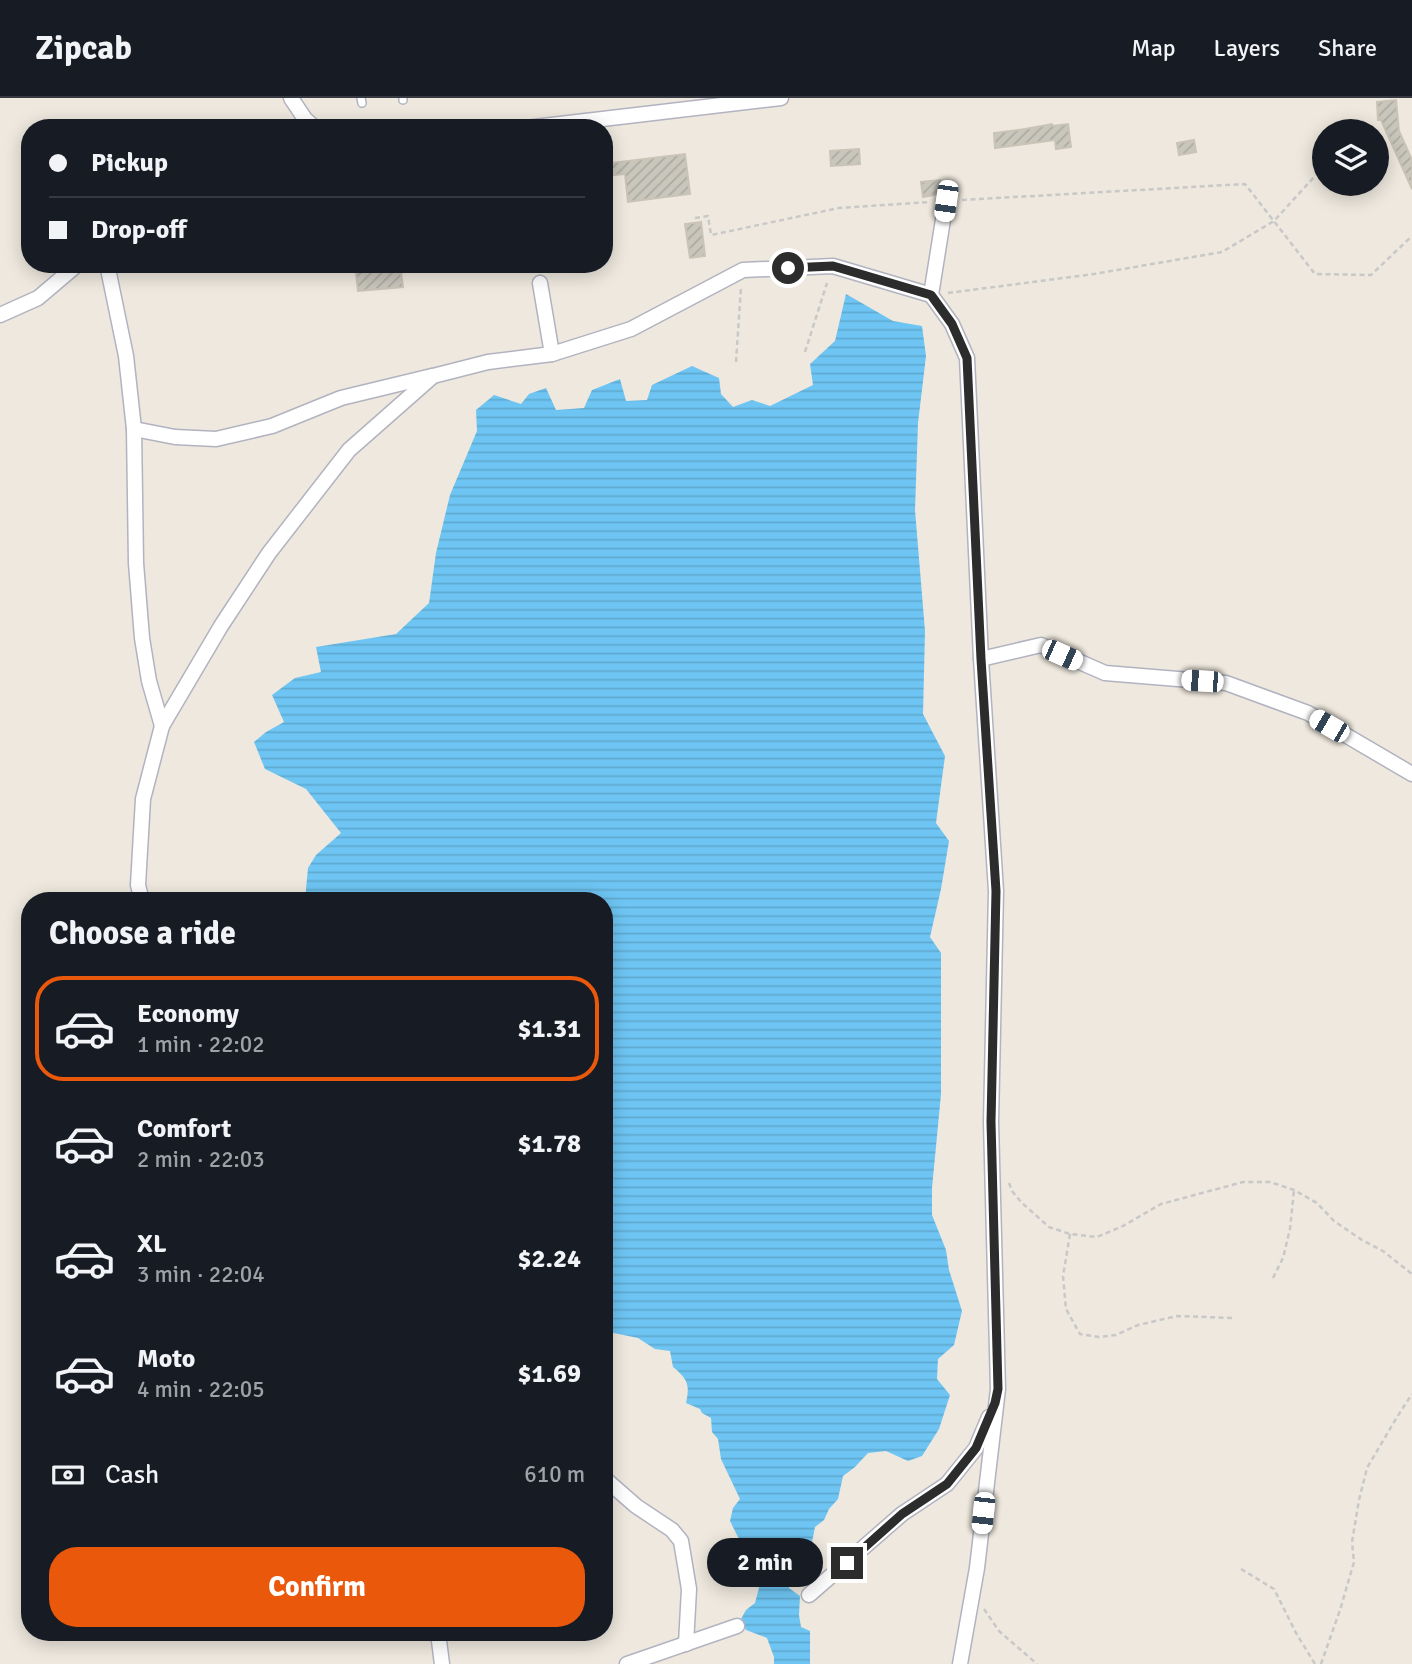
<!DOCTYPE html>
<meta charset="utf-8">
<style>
:root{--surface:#171b24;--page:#20242c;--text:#f1f3f6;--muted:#9ea1a6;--line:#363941;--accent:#ea580c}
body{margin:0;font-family:Signika,sans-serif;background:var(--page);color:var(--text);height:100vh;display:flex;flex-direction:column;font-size:26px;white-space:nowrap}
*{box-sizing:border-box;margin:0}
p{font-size:23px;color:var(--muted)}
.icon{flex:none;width:38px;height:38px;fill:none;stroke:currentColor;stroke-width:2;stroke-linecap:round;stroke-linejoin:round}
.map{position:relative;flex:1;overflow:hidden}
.sheet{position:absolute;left:21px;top:794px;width:592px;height:749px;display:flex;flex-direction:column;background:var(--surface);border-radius:28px;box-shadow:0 4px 18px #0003}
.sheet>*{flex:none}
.banner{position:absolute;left:21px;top:21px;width:592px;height:154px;border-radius:28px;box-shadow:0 4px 18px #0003;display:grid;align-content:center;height:154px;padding:0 28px;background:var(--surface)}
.tools{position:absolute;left:1312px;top:21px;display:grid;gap:14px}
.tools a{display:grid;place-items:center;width:77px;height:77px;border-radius:50%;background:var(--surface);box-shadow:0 4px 18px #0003;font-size:35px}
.end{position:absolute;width:32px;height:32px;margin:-16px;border:9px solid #2c2c2c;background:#fff;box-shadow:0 0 0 4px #fff}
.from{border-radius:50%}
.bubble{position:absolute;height:49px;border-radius:24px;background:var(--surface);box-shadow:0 4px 18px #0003;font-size:23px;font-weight:800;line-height:49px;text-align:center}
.car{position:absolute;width:21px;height:42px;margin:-21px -10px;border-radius:9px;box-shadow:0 0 5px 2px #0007;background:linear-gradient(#fff 24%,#345 0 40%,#fff 0 76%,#345 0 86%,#fff 0)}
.banner b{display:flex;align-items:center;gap:24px;height:66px;font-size:26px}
.banner b+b{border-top:2px solid var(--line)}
.banner i{width:18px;height:18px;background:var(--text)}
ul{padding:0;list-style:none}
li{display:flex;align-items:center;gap:21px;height:105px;margin:0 14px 10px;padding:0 14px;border:4px solid transparent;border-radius:28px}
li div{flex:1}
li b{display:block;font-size:26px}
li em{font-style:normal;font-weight:800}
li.on{border-color:var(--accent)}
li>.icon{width:63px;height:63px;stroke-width:1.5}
h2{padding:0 28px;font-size:32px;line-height:84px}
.pay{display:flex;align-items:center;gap:18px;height:77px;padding:0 28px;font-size:26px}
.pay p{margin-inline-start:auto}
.primary-button{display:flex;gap:14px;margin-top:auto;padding:14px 28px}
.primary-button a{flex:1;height:80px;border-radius:28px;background:var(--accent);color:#fff;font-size:28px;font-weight:800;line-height:80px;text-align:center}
header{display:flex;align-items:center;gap:42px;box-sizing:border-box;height:98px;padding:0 35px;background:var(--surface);border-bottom:2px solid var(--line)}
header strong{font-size:33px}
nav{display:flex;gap:38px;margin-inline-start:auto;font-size:24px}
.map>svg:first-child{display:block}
</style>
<header>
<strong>Zipcab</strong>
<nav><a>Map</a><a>Layers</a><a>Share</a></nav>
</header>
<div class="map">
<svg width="1412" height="1566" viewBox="0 0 1412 1566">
<defs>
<pattern id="water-rules" width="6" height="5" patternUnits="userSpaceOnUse" patternTransform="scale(1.75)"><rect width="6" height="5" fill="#6ec5f3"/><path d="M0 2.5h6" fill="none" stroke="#5fa9d0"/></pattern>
<pattern id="building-hatch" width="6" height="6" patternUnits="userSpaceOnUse" patternTransform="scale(1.75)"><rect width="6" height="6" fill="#c9c6bc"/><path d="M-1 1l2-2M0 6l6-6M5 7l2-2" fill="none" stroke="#adaaa2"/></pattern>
</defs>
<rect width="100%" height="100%" fill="#eee8de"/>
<path fill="url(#water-rules)" d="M 846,196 L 893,223 L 922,228 L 926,258 L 918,325 L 915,412 L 925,533 L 923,616 L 945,658 L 936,725 L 949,743 L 941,791 L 930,839 L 941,855 L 941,996 L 932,1090 L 932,1117 L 946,1152 L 949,1172 L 962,1213 L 954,1247 L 938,1261 L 937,1281 L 950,1297 L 939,1331 L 922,1358 L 908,1363 L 886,1353 L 868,1355 L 855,1369 L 843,1378 L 838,1401 L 829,1411 L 824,1422 L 815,1429 L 812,1444 L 815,1463 L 805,1471 L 789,1476 L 789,1490 L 800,1498 L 799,1517 L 801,1529 L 810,1533 L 810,1566 L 774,1566 L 774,1559 L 767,1540 L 746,1532 L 741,1521 L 746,1512 L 755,1505 L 759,1490 L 747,1469 L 739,1441 L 730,1423 L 733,1410 L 740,1401 L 721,1361 L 718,1341 L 712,1334 L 711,1320 L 702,1315 L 700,1311 L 686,1305 C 690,1287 688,1281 673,1269 L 670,1253 L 655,1251 L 638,1240 L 604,1233 L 604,803 L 308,803 L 305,802 L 308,770 L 316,757 L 341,735 L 306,691 L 265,671 L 254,644 L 266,634 L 284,624 L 272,597 L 295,580 L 321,574 L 316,549 L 396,536 L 429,505 L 436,455 L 450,397 L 477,333 L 476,312 L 494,297 L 521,306 L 529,296 L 546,290 L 556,312 L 584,310 L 592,292 L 620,281 L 626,303 L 647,302 L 652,287 L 692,268 L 719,280 L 721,296 L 733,309 L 752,302 L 770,308 L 813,287 L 810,266 L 835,243 Z"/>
<g fill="url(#building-hatch)" stroke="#cac4b7" stroke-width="2">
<path d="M 1396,2 L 1399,33 L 1412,62 L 1412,91 L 1381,22 L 1378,22 L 1377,4 Z"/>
<path d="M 1052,26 L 1053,28 L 1068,26 L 1071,49 L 1056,51 L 1055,42 L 995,50 L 994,35 L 1025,31 Z"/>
<path d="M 1194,42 L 1196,54 L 1179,57 L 1177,45 Z"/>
<path d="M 859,51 L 860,66 L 831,68 L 830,53 Z"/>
<path d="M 685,56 L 690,96 L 628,104 L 625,76 L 604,78 L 604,66 Z"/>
<path d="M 940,82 L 942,94 L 939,96 L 923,99 L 921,84 Z"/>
<path d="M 701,124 L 705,158 L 690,160 L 685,126 Z"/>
<path d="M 355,166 L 400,166 L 403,189 L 358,193 Z"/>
</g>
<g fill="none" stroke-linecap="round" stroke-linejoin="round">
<defs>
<g id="service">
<path d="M 361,0 L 362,5"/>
<path d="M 403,0 L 403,2"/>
</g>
<g id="minor">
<path d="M 291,0 L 305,21 L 315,30"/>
<path d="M 526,30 L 781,0"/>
<path d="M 946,103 L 931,197 L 952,226 L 967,260 L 981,561 L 996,793 L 991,1024 L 998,1291 L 977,1470 L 960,1566"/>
<path d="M 107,166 L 126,258 L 134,331 L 136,465 L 142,540 L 149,583 L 162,628"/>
<path d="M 0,217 L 38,200 L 78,166"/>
<path d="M 552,256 L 631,231 L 743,172 L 833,168 L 931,197"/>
<path d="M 134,331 L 175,339 L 216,341 L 272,328 L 341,300 L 432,278"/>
<path d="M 981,561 L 1041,547 L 1105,575 L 1226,585 L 1308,615 L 1412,676"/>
<path d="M 142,803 L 138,787 L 143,701 L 162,628 L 221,528 L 269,455 L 349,352 L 433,278 L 488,264 L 552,256 L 540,185"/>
<path d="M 604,1380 L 636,1408 L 672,1432 L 681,1443 L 689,1491 L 686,1546"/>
<path d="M 809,1497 L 902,1416 L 947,1386 L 976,1350 L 989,1319"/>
<path d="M 438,1535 L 442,1566"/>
<path d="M 627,1566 L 737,1528"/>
</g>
</defs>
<use href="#service" stroke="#b2b3c0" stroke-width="10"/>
<use href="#minor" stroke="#b2b3c0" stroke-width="17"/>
<g stroke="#c8c8c8" stroke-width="2.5" stroke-dasharray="5 3.5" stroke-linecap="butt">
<path d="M 1355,33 L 1365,21"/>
<path d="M 962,102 L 1245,86 L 1315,176 L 1371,177 L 1412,138"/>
<path d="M 695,120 L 708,118 L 711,137 L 839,110 L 930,104"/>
<path d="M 948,195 L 1094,176 L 1222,154 L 1274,123 L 1325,67"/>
<path d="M 805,254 L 827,185"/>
<path d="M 736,264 L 741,189"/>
<path d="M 1009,1085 L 1012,1093 L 1021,1104 L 1049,1129 L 1070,1136 L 1097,1139 L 1123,1128 L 1161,1106 L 1243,1084 L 1270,1084 L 1294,1092 L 1317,1105 L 1334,1123 L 1362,1142 L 1383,1153 L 1412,1176"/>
<path d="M 1070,1136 L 1063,1178 L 1066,1211 L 1080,1236 L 1099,1239 L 1116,1237 L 1138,1227 L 1177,1218 L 1234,1220"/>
<path d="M 1273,1180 L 1283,1160 L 1290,1131 L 1294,1092"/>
<path d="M 1241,1471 L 1274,1491 L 1296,1535 L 1315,1566"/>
<path d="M 984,1511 L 999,1533 L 1037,1566"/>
<path d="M 1321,1566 L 1340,1512 L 1354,1464 L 1352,1444 L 1359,1402 L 1367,1370 L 1397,1319 L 1412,1296"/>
</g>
<use href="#service" stroke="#fff" stroke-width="7"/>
<use href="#minor" stroke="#fff" stroke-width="14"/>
</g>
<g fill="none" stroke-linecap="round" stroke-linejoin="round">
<path stroke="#2c2c2c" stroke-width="9" d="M 788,170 L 833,168 L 931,197 L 952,226 L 967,260 L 981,561 L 996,793 L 991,1024 L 998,1291 L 995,1305 L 976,1350 L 947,1386 L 902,1416 L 847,1465"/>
</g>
</svg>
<div class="tools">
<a><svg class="icon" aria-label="layers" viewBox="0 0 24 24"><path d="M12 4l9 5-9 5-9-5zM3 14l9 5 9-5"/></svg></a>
</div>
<i class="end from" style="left:788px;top:170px"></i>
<i class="end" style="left:847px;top:1465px"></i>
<div class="bubble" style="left:707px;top:1440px;width:116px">2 min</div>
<i class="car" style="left:946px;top:103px;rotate:188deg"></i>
<i class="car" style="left:1062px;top:557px;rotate:114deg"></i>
<i class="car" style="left:1202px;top:583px;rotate:274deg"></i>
<i class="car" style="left:1329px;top:628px;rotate:300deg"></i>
<i class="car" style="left:983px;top:1415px;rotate:186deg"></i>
<div class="banner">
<b><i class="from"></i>Pickup</b>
<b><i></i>Drop-off</b>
</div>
<section class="sheet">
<h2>Choose a ride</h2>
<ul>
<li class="on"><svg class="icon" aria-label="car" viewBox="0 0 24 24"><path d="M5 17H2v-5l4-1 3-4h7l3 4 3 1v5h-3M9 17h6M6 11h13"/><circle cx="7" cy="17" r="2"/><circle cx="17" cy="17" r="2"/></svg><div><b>Economy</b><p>1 min · 22:02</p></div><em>$1.31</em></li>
<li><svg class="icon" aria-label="car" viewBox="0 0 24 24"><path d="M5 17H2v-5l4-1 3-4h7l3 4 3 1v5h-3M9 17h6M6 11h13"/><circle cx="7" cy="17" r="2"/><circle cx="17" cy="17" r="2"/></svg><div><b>Comfort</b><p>2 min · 22:03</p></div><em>$1.78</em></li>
<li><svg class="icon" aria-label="car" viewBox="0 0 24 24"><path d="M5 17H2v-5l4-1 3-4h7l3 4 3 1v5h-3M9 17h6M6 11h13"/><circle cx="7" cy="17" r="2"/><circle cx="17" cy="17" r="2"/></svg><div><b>XL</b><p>3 min · 22:04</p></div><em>$2.24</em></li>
<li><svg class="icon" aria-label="car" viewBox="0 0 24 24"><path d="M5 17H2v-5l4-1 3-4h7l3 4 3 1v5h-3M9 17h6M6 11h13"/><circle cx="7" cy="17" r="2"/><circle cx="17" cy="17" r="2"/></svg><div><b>Moto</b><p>4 min · 22:05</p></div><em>$1.69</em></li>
</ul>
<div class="pay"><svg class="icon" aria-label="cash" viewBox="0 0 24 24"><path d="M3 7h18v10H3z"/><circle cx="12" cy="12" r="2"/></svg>Cash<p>610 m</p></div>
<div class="primary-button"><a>Confirm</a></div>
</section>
</div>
